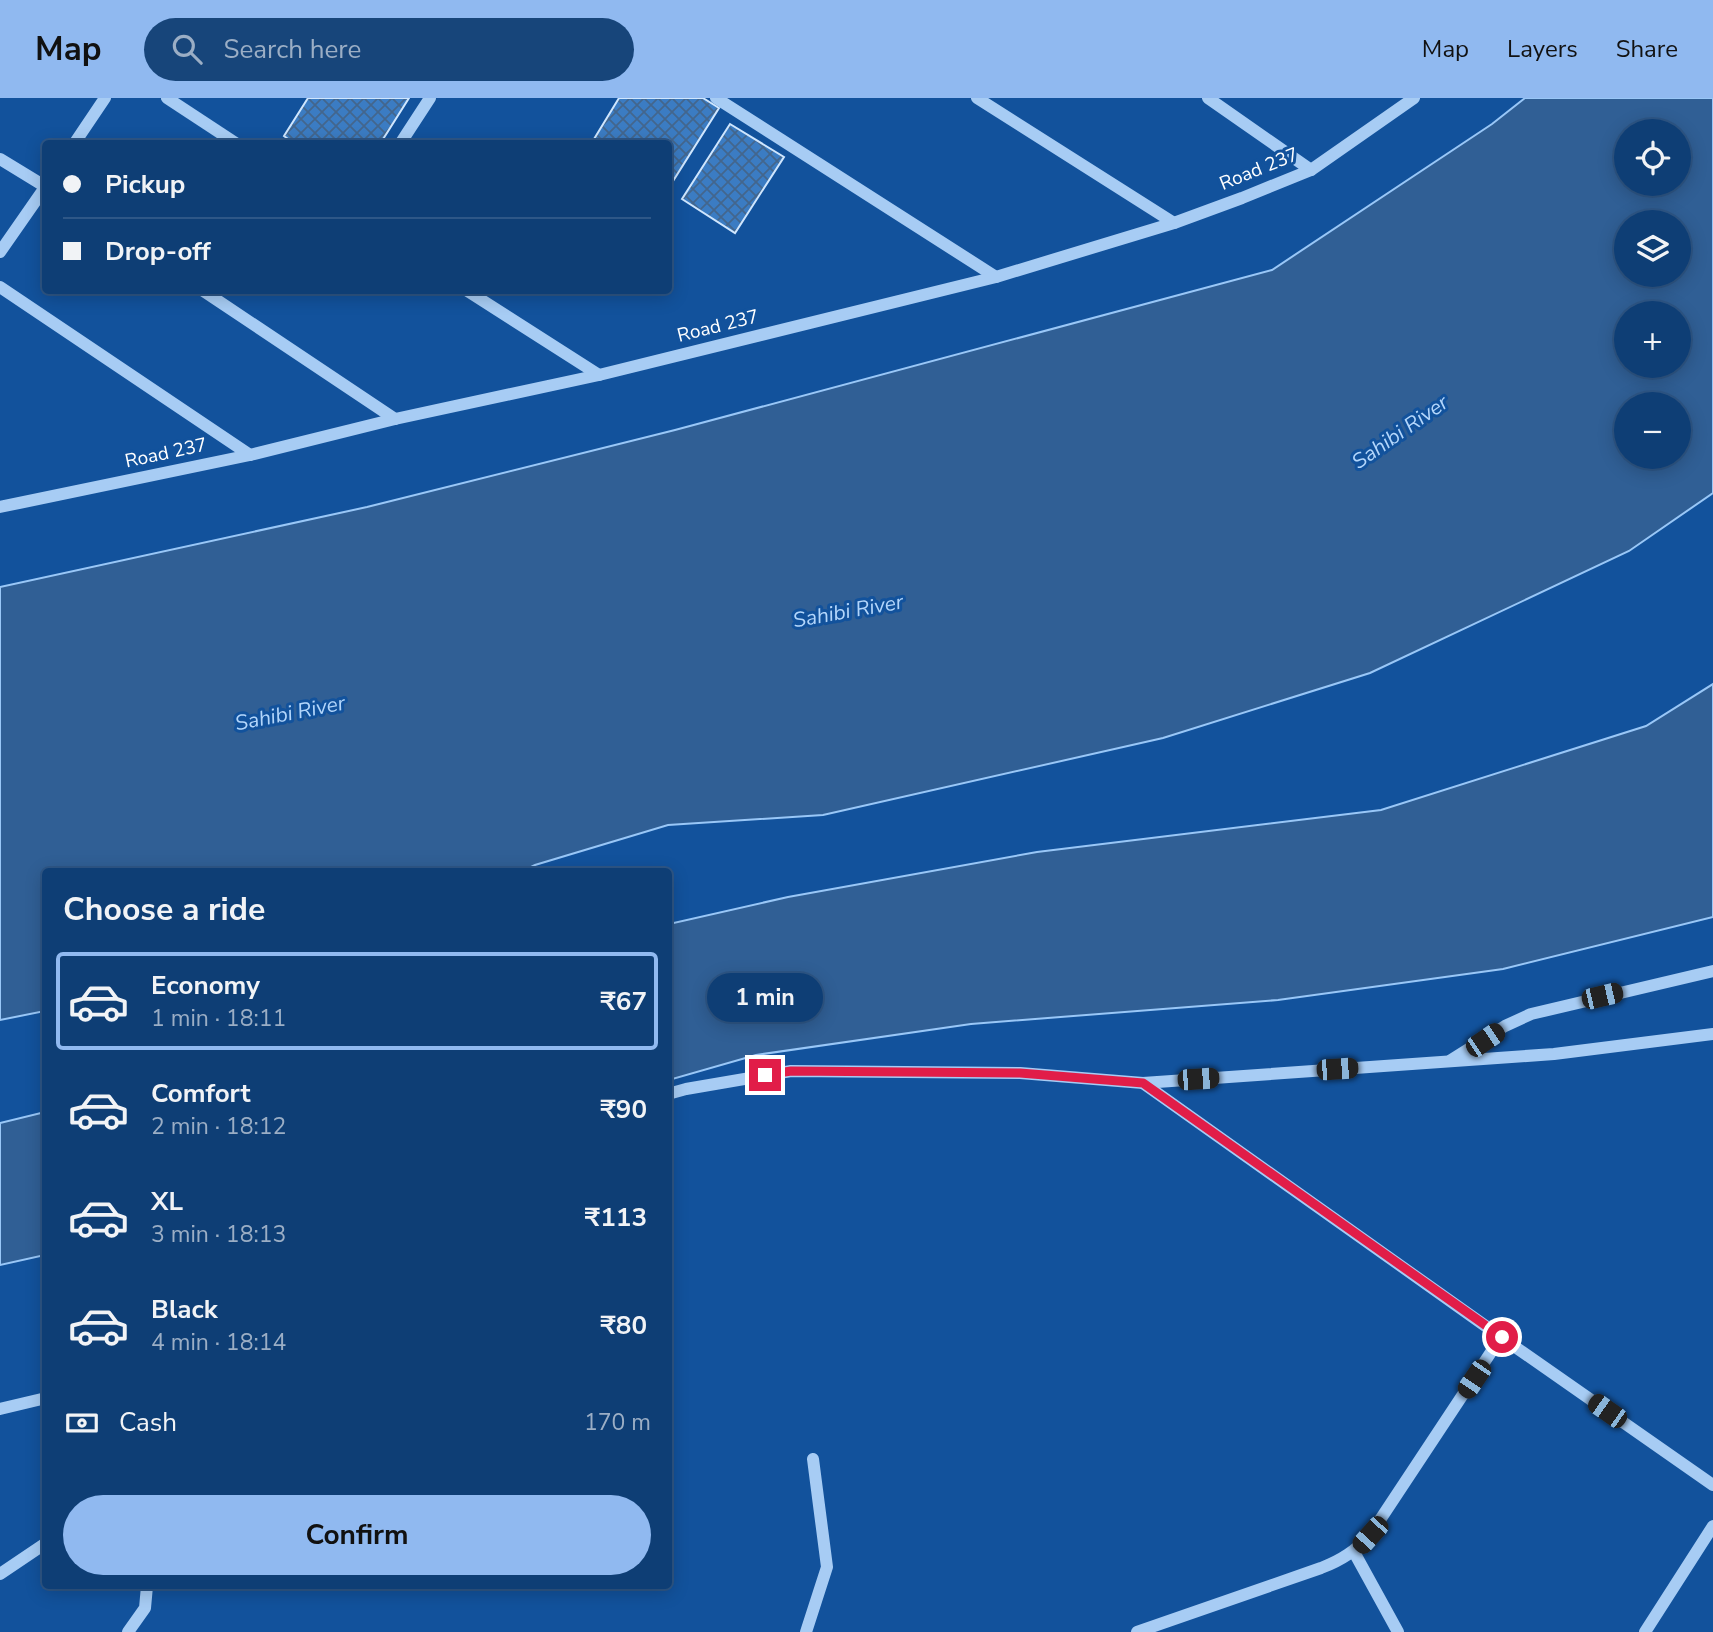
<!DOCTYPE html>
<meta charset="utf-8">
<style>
:root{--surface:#0e3e75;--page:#17457a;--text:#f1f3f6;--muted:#9baec5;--line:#2e5787;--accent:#90b9f0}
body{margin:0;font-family:"Nunito Sans",sans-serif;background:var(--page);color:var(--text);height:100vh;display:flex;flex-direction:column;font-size:26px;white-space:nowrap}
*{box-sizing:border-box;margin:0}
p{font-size:23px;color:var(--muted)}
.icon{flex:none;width:38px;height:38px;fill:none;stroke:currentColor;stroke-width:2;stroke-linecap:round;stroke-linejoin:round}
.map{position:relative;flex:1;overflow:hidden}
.drawer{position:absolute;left:42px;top:770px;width:630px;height:721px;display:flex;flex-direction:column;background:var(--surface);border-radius:7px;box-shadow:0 4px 18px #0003,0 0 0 2px var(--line)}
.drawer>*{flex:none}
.top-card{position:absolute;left:42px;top:42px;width:630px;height:154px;border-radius:7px;box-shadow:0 4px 18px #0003,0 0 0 2px var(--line);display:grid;align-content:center;height:154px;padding:0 21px;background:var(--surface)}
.buttons{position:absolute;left:1614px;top:21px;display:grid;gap:14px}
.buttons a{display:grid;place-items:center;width:77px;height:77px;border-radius:50%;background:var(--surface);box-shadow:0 4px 18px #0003,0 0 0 2px var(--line);font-size:35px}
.end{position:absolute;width:32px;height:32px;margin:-16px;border:9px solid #e11d48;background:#fff;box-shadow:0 0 0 4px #fff}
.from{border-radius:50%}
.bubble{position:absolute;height:49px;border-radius:24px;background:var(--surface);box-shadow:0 4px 18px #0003,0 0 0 2px var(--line);font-size:23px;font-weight:700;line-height:49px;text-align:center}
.car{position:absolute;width:21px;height:42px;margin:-21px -10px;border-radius:9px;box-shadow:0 0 5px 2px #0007;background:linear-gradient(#222 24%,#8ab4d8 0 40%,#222 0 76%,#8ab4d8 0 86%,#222 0)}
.top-card b{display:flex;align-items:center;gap:24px;height:66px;font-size:26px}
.top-card b+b{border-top:2px solid var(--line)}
.top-card i{width:18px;height:18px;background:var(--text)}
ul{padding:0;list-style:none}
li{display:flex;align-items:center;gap:21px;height:98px;margin:0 14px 10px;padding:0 7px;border:4px solid transparent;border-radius:7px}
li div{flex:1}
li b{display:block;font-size:26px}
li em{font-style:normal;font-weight:700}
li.current{border-color:var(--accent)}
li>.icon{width:63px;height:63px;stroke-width:1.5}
h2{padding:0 21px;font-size:32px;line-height:84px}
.pay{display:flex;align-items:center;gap:18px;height:77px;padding:0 21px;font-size:26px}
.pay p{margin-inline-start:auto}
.button{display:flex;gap:14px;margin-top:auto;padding:14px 21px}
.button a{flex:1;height:80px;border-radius:42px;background:var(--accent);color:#111;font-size:28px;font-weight:700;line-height:80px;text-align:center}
header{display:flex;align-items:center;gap:42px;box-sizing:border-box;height:98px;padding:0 35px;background:var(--accent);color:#111}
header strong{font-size:33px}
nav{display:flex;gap:38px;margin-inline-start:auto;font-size:24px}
.search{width:490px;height:63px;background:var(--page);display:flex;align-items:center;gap:18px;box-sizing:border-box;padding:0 24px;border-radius:38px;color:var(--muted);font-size:26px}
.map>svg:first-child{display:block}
</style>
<header>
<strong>Map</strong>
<div class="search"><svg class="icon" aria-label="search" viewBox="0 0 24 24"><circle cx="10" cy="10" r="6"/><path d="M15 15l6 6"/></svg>Search here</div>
<nav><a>Map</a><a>Layers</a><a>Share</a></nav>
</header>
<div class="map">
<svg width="1713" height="1534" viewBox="0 0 1713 1534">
<defs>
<pattern id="building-cross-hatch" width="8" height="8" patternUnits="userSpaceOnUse" patternTransform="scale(1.75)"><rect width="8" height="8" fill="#3b7cc3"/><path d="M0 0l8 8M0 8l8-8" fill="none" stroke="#43668d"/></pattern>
</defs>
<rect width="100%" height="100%" fill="#12529c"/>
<g fill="#305f95" stroke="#99c7f7" stroke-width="2" fill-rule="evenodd">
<path d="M 1525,0 L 1713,0 L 1713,395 L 1629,453 L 1370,575 L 1163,640 L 823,717 L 668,727 L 535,767 L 523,773 L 46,774 L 45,913 L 0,922 L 0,489 L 367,409 L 675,332 L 1272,172 L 1492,26 ZM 1626,33 L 1678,33 L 1678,86 L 1626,86 ZM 1626,124 L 1678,124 L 1678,177 L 1626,177 ZM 1626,215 L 1678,215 L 1678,268 L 1626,268 ZM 1626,306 L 1678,306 L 1678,359 L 1626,359 Z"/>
<path d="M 1713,586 L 1713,819 L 1503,871 L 1278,902 L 971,926 L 756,957 L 669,982 L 669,826 L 788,799 L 1037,754 L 1381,712 L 1646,628 Z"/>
<path d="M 45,1014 L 45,1157 L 0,1167 L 0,1025 Z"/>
</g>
<g fill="url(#building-cross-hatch)" stroke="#cfe6fe" stroke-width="2">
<path d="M 308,0 L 409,0 L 380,46 L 295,46 L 284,38 Z"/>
<path d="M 619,0 L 703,0 L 719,10 L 668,91 L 668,46 L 591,46 Z"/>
<path d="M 730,26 L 784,59 L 735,135 L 682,101 Z"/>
</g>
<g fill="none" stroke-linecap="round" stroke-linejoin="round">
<g stroke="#a7ccf4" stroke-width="12">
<path d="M 167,0 L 237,46"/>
<path d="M 716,0 L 996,179"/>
<path d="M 977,0 L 1174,125"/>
<path d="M 1208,0 L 1311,72"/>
<path d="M 74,46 L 105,0"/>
<path d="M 400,46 L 430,0"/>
<path d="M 0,61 L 46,89"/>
<path d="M 0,154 L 46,88"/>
<path d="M 0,189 L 250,357"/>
<path d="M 202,192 L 395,321"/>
<path d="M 466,192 L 599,277"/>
<path d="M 0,409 L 250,357 L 395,321 L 599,277 L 996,179 L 1174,125 L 1242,100 L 1311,72 L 1414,0"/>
<path d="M 1451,962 L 1505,928 L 1531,916 L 1713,873"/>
<path d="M 668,996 L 686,991 L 791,973 L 1020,975 L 1143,985 L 1554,956 L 1713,936"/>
<path d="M 1501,1239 L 1713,1387"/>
<path d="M 0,1311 L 46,1300"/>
<path d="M 1354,1454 L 1398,1534"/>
<path d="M 0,1476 L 46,1445"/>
<path d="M 128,1534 L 145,1510 L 147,1488"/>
<path d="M 806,1534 L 827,1469 L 813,1361"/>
<path d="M 1137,1534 L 1321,1470 C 1342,1462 1355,1453 1370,1437 L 1501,1239 L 1143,985"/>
<path d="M 1645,1534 L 1713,1428"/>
</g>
</g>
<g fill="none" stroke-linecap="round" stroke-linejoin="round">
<path stroke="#e11d48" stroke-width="9" d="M 765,977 L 791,973 L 1020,975 L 1143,985 L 1502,1239"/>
</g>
<g text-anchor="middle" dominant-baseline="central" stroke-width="6" stroke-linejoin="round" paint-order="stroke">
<g font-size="19" fill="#fff" stroke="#12529c">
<text transform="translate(1259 71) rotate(-22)">Road 237</text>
<text transform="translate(718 228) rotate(-14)">Road 237</text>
<text transform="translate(166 355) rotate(-12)">Road 237</text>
</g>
<g font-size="21" font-style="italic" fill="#b3d6fb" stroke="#12529c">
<text transform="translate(1400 334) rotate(-35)">Sahibi River</text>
<text transform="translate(848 513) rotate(-10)">Sahibi River</text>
<text transform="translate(290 615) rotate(-11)">Sahibi River</text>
</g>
</g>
</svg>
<div class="buttons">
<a><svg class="icon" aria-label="locate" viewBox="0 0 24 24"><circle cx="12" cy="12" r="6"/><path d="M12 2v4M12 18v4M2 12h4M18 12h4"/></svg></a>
<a><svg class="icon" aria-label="layers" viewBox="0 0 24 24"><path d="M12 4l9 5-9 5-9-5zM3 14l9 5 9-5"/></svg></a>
<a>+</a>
<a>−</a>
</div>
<i class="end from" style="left:1502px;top:1239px"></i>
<i class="end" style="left:765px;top:977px"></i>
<div class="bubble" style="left:707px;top:875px;width:116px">1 min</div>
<i class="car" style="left:1602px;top:898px;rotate:77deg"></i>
<i class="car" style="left:1485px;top:942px;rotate:56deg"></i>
<i class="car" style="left:1337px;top:971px;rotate:86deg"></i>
<i class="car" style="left:1198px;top:981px;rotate:86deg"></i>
<i class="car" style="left:1474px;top:1281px;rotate:214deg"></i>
<i class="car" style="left:1607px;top:1313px;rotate:305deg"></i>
<i class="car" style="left:1370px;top:1437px;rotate:222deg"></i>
<div class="top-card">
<b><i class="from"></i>Pickup</b>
<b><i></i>Drop-off</b>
</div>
<section class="drawer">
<h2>Choose a ride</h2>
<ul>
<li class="current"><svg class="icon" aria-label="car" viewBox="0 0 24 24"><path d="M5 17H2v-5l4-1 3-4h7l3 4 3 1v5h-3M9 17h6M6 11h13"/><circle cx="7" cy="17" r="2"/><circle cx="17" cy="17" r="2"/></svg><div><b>Economy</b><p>1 min · 18:11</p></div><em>₹67</em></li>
<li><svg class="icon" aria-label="car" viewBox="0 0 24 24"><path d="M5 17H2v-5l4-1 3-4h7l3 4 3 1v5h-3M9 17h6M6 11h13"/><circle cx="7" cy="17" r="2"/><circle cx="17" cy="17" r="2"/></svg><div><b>Comfort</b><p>2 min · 18:12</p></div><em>₹90</em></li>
<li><svg class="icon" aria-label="car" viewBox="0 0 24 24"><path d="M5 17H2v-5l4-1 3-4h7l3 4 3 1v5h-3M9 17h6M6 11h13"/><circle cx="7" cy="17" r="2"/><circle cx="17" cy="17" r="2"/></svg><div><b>XL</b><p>3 min · 18:13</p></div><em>₹113</em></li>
<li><svg class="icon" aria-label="car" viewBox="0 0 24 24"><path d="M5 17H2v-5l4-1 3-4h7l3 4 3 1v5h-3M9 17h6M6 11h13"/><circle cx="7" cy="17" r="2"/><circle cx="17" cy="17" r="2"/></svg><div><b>Black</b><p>4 min · 18:14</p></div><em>₹80</em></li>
</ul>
<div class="pay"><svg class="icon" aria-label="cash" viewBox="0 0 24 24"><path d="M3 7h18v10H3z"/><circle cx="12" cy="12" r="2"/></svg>Cash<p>170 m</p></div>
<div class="button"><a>Confirm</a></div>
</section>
</div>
